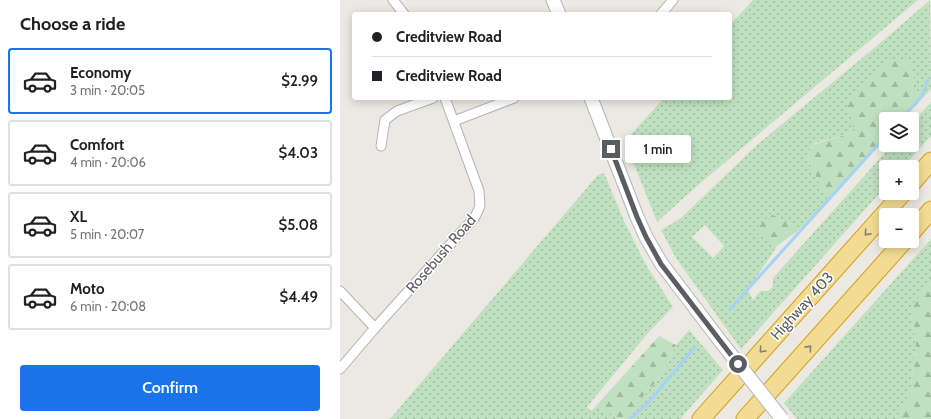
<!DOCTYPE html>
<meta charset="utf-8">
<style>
:root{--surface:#fff;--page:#f2f2f2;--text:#202124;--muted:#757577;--line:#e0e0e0;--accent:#1a73e8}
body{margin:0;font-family:Cabin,sans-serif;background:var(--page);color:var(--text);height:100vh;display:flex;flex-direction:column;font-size:15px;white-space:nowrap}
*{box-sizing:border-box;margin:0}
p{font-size:13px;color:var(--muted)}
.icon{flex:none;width:22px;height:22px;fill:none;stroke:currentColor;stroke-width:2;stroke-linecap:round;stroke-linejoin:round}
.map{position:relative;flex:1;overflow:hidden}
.drawer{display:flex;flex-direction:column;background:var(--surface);width:340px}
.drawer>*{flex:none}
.banner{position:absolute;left:12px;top:12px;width:380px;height:88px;border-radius:4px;box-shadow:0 2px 10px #0003;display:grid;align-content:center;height:88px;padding:0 20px;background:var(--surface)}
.buttons{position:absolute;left:539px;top:112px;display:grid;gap:8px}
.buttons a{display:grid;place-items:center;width:40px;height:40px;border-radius:4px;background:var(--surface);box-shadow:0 2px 10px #0003;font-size:20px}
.end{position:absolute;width:18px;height:18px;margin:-9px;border:5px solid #5a5d61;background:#fff;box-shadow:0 0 0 2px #fff}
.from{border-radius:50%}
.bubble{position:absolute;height:28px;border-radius:4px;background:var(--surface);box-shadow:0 2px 10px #0003;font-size:13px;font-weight:600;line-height:28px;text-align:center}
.banner b{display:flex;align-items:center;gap:14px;height:38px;font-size:15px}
.banner b+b{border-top:1px solid var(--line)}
.banner i{width:10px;height:10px;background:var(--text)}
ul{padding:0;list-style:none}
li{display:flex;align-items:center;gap:12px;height:66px;margin:0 8px 6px;padding:0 12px;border:2px solid var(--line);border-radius:4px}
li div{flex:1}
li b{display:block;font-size:15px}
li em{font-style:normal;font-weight:600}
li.active{border-color:var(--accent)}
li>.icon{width:36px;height:36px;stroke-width:1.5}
h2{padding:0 20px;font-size:18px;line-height:48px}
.primary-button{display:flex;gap:8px;margin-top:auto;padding:8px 20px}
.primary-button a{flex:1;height:46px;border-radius:4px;background:var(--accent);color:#fff;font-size:16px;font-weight:600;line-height:46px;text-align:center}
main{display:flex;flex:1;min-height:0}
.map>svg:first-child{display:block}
</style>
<main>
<section class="drawer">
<h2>Choose a ride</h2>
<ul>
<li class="active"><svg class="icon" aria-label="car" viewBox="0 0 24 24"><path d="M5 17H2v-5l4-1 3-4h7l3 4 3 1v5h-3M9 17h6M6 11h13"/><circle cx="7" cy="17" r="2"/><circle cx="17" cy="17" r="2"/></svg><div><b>Economy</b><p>3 min · 20:05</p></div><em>$2.99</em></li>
<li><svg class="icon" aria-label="car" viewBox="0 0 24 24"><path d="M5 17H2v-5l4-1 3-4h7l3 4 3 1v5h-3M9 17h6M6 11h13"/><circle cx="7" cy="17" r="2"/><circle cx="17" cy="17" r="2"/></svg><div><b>Comfort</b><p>4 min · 20:06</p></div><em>$4.03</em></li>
<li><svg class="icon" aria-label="car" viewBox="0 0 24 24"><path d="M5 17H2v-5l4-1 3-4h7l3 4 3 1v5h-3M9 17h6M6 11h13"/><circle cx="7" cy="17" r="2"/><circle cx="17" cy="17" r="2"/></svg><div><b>XL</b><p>5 min · 20:07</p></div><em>$5.08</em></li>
<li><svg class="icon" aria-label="car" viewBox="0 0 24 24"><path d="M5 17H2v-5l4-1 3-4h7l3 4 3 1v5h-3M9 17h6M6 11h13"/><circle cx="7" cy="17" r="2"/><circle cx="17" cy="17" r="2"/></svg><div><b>Moto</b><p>6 min · 20:08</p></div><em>$4.49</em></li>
</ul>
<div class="primary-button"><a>Confirm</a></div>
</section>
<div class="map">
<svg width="591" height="419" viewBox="0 0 591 419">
<defs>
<pattern id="grass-dots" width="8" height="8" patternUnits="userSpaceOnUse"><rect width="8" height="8" fill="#c0e1c0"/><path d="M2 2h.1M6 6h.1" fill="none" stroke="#9fba9f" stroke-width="1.8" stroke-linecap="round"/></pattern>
<pattern id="forest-firs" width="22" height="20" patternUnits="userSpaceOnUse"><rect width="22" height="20" fill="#c0e1c0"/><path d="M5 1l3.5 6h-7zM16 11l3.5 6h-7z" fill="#9fba9f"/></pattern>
</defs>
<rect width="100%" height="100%" fill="#ebe9e1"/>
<g fill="url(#grass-dots)" fill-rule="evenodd">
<path d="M 413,0 L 578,0 L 357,186 L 317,222 L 285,141 L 324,98 L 390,98 L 390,25 Z"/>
<path d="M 590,0 L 591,89 L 580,101 L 569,61 L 515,132 L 475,143 L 466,157 L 488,199 L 460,229 L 431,214 L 415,231 L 437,246 L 408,290 L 413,300 L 420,291 L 429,291 L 433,286 L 433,278 L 552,145 L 572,145 L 572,123 L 591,102 L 591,136 L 563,167 L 546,167 L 546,186 L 401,349 L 336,258 L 321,230 L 341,218 L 418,144 L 545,39 ZM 365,225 L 384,246 L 373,258 L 352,237 Z"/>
<path d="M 264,173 L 284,221 L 306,265 L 333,307 L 307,334 L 247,407 L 251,411 L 256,406 L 280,419 L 50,419 L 257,176 Z"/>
<path d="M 591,239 L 591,283 L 570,308 L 576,342 L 570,394 L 556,419 L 457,419 L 444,403 Z"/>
<path d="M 349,330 L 383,370 L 340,419 L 283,419 L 322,375 L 336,345 Z"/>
</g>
<g fill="url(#forest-firs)">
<path d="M 546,60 L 569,61 L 580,101 L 563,119 L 546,119 L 546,137 L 488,199 L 466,157 L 475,144 L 515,132 L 506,102 Z"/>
<path d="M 431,214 L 460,229 L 437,246 L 414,231 Z"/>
<path d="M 591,283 L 591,419 L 556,419 L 570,394 L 576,342 L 570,308 Z"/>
<path d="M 319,336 L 336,345 L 322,375 L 283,419 L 280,419 L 256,406 Z"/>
</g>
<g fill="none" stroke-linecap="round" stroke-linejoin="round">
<g stroke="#a6d2f6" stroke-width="3">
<path d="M 561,119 L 582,96 L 588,80"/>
<path d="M 390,309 L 546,136"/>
<path d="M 290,419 L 308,403 L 355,347"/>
</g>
<defs>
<g id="minor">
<path d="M 53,0 L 64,14"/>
<path d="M 321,14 L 333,0"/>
<path d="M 114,121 L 174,98"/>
<path d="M 41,146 L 45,120 L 57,111 L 93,98"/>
<path d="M 0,291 L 35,328"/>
<path d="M 0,369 L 35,328 L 135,217 L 140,206 L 139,191 L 105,98"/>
</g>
<g id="secondary">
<path d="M 213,0 L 219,14"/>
<path d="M 251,98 L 297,217 L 306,237 L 321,263 L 381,342"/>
</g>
<g id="motorway">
<path d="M 572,183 L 591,161"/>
<path d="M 572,232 L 591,210"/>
<path d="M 361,419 L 563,193"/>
<path d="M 405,419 L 564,241"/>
</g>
</defs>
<use href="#minor" stroke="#b2b4b8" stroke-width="11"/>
<use href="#secondary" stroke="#b3b6ba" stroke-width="15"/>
<use href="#motorway" stroke="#d69d16" stroke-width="19"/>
<use href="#minor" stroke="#fff" stroke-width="9"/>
<use href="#secondary" stroke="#fff" stroke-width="13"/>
<use href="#motorway" stroke="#f2db92" stroke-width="17"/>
<defs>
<path id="secondary-bridge" d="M 381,342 L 442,419"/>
</defs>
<use href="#secondary-bridge" stroke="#b3b6ba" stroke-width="15" stroke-linecap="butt"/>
<use href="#secondary-bridge" stroke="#fff" stroke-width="13"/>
</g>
<defs><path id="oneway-chevron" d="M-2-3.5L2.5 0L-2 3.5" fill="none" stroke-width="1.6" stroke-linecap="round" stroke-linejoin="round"/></defs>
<g stroke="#888370">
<use href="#oneway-chevron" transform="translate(527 233) rotate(132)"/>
<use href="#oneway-chevron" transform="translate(469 348) rotate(-48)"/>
<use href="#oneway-chevron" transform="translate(422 350) rotate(132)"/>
</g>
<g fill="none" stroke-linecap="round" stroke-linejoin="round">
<path stroke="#5a5d61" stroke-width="5" d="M 271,149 L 297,217 L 306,237 L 321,264 L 398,364"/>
</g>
<g text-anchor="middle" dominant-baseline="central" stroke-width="3" stroke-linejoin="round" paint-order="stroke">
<g font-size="15" fill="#5a5d61" stroke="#fff">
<text transform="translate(101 254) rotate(-49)">Rosebush Road</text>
<text transform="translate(462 306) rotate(-48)">Highway 403</text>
</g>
</g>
</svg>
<div class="buttons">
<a><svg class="icon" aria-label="layers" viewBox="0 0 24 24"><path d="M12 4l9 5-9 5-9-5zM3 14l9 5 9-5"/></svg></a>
<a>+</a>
<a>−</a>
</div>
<i class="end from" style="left:398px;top:364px"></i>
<i class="end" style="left:271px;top:149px"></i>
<div class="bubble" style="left:285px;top:135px;width:66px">1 min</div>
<div class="banner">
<b><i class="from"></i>Creditview Road</b>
<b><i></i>Creditview Road</b>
</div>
</div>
</main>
